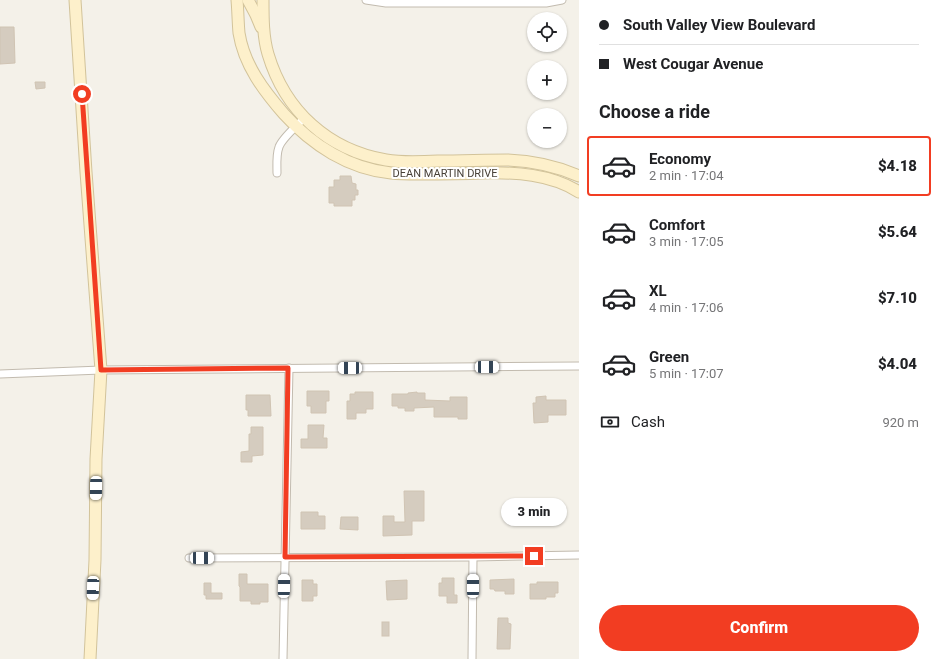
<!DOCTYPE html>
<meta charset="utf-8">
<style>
:root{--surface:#fff;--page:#f6f6f6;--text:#202124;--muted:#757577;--line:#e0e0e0;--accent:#f23d22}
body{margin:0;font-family:Roboto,sans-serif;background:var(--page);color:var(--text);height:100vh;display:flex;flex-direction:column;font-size:15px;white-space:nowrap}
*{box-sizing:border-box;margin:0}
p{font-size:13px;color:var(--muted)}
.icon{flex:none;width:22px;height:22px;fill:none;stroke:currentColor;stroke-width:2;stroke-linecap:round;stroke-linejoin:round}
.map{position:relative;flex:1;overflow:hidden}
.drawer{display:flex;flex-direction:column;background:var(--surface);width:360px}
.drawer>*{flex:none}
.hud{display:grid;align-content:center;height:88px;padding:0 20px;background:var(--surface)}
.controls{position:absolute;left:527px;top:12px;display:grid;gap:8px}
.controls a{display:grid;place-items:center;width:40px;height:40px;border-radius:50%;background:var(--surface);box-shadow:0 1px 3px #0004;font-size:20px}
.end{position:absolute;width:18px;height:18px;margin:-9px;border:5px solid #f23d22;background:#fff;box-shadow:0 0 0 2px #fff}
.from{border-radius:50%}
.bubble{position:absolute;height:28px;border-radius:14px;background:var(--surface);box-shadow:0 1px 3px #0004;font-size:13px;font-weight:800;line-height:28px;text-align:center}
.car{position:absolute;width:12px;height:24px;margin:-12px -6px;border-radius:5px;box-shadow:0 0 3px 1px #0007;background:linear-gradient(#fff 24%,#345 0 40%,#fff 0 76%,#345 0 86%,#fff 0)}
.hud b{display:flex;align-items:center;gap:14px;height:38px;font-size:15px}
.hud b+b{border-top:1px solid var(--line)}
.hud i{width:10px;height:10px;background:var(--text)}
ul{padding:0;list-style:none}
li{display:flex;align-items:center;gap:12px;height:60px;margin:0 8px 6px;padding:0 12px;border:2px solid transparent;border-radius:4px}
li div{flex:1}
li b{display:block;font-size:15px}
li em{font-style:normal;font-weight:800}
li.active{border-color:var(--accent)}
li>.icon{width:36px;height:36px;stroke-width:1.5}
h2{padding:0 20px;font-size:18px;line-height:48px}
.pay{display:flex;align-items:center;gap:10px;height:44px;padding:0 20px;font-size:15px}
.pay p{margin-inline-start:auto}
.primary-button{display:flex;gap:8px;margin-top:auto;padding:8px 20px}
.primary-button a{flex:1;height:46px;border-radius:24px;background:var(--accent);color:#fff;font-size:16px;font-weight:800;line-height:46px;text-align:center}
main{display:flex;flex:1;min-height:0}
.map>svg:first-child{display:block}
</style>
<main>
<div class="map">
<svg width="579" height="659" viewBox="0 0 579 659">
<rect width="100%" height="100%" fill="#f4f1e9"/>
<g fill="#d5ccbf" stroke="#d0c4b3">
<path d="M 0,27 L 14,27 L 15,63 L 0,64 Z"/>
<path d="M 35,82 L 45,82 L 45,88 L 36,89 Z"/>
<path d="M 340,176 L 351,176 L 352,183 L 356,184 L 356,190 L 358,190 L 358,195 L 355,195 L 355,200 L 352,200 L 352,206 L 334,206 L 334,203 L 329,203 L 329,187 L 334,187 L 334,180 L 340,180 Z"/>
<path d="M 307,391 L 329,391 L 329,401 L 326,401 L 326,413 L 311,413 L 311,406 L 307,406 Z"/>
<path d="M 355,392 L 373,392 L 373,409 L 366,409 L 366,413 L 356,413 L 356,419 L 347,419 L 347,401 L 350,401 L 350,394 L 355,394 Z"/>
<path d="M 417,392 L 417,393 L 425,393 L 425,400 L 450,401 L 450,397 L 467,397 L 467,419 L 458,419 L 458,417 L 434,417 L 434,407 L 414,408 L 414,411 L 405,411 L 405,408 L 398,408 L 398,406 L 392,406 L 392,394 L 408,394 L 408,393 Z"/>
<path d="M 246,395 L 270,395 L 271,416 L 248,416 L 248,410 L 246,410 Z"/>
<path d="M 546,396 L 546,400 L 566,400 L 566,415 L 548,415 L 548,422 L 534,423 L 533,403 L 536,403 L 536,397 Z"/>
<path d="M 308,425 L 324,425 L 323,438 L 327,438 L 327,448 L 301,448 L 301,439 L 308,439 Z"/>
<path d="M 251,427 L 263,427 L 263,455 L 252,456 L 252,462 L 241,462 L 241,452 L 249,451 L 249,434 L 251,434 Z"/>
<path d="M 404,491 L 424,491 L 424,521 L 412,521 L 412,535 L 383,536 L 383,516 L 394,516 L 394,522 L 405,522 Z"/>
<path d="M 301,512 L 318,512 L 318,516 L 325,516 L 325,529 L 301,529 Z"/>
<path d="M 341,517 L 358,517 L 358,530 L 340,529 Z"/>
<path d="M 239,574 L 247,574 L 247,584 L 268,584 L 268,602 L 260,602 L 260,604 L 251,604 L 251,601 L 240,601 L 240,587 L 239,586 Z"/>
<path d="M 442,578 L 454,578 L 454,595 L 457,595 L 457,603 L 447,603 L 447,596 L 439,596 L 439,583 L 442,583 Z"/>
<path d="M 514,579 L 514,594 L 505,594 L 505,591 L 495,591 L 494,589 L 490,589 L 490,580 Z"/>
<path d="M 302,580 L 313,580 L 313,584 L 317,584 L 317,596 L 313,596 L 313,601 L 302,601 Z"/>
<path d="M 407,580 L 407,599 L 387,600 L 386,581 Z"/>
<path d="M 537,582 L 558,582 L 558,593 L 555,593 L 555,597 L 546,597 L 546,599 L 530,599 L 530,584 L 537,584 Z"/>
<path d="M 204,583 L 211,583 L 211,593 L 222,593 L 222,599 L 206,599 L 206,595 L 204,595 Z"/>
<path d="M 498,618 L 508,618 L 508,623 L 511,624 L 510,649 L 497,649 Z"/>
<rect x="382" y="622" width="7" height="14"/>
</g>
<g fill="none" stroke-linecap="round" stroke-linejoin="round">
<defs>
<g id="street">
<path d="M 366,0 L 386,3 L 546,3 L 562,0"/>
<path d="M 277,173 C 277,165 276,155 279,147 C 282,138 297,126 304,118"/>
<path d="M 0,374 L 101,370 L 579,366"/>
<path d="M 189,558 L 473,557 L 579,555"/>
<path d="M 283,659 L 289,368"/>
<path d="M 472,659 L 473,557"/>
</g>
<g id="secondary">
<path d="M 75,0 L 86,172 L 101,370 L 96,459 L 95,560 L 90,659"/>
<path d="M 237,0 C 238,11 238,22 239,33 C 244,65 264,91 284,114 C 312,145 349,169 391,173 C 400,174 409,174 418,174 C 440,174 461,174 482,173 C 515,172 551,174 579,192"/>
<path d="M 248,0 L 256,15 L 261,27"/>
<path d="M 263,0 C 263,18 263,37 268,54 C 285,111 328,150 386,160 C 403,163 421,162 438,161 C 462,161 485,160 508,160 C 533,161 556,166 579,176"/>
</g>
</defs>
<use href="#street" stroke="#c2bbaf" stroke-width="9"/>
<use href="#secondary" stroke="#d2c39a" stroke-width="13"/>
<use href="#street" stroke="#fff" stroke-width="7"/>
<use href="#secondary" stroke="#fdf0cb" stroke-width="11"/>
</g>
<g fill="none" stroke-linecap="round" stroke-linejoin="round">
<path stroke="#f23d22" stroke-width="5" d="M 82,94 L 101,370 L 288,368 L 285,557 L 534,556"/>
</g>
<g text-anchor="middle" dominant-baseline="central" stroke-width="4" stroke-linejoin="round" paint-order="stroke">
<g font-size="11" fill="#484138" stroke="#fff">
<text x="445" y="173">DEAN MARTIN DRIVE</text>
</g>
</g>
</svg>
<div class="controls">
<a><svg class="icon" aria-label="locate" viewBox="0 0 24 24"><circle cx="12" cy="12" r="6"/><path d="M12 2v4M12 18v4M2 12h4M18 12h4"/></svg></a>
<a>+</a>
<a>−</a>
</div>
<i class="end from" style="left:82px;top:94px"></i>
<i class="end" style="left:534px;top:556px"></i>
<div class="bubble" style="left:501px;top:498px;width:66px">3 min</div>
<i class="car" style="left:487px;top:367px;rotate:90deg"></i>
<i class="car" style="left:350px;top:368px;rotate:270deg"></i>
<i class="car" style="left:96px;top:488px;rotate:181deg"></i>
<i class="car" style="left:202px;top:558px;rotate:90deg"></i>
<i class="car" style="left:284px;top:586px;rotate:1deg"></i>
<i class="car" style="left:473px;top:586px;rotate:0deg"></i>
<i class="car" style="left:93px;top:588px;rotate:182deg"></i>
</div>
<section class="drawer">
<div class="hud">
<b><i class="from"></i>South Valley View Boulevard</b>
<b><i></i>West Cougar Avenue</b>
</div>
<h2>Choose a ride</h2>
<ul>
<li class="active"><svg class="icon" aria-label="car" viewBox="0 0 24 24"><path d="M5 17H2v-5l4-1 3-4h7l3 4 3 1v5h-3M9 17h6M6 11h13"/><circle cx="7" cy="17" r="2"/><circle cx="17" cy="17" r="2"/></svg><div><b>Economy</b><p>2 min · 17:04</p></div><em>$4.18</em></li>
<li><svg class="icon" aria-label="car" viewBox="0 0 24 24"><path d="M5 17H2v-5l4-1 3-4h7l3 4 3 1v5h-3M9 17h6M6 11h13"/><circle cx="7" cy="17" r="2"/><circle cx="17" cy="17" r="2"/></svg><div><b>Comfort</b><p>3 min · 17:05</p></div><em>$5.64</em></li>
<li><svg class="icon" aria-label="car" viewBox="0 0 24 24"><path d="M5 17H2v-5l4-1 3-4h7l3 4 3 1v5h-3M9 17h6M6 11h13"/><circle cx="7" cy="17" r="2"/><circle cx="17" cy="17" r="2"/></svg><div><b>XL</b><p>4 min · 17:06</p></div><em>$7.10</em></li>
<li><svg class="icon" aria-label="car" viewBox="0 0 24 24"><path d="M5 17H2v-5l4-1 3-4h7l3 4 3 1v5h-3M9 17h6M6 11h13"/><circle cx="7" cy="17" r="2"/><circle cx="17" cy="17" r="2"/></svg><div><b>Green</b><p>5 min · 17:07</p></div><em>$4.04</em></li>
</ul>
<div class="pay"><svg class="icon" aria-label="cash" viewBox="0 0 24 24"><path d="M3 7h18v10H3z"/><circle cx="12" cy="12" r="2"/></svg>Cash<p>920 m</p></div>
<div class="primary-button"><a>Confirm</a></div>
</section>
</main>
